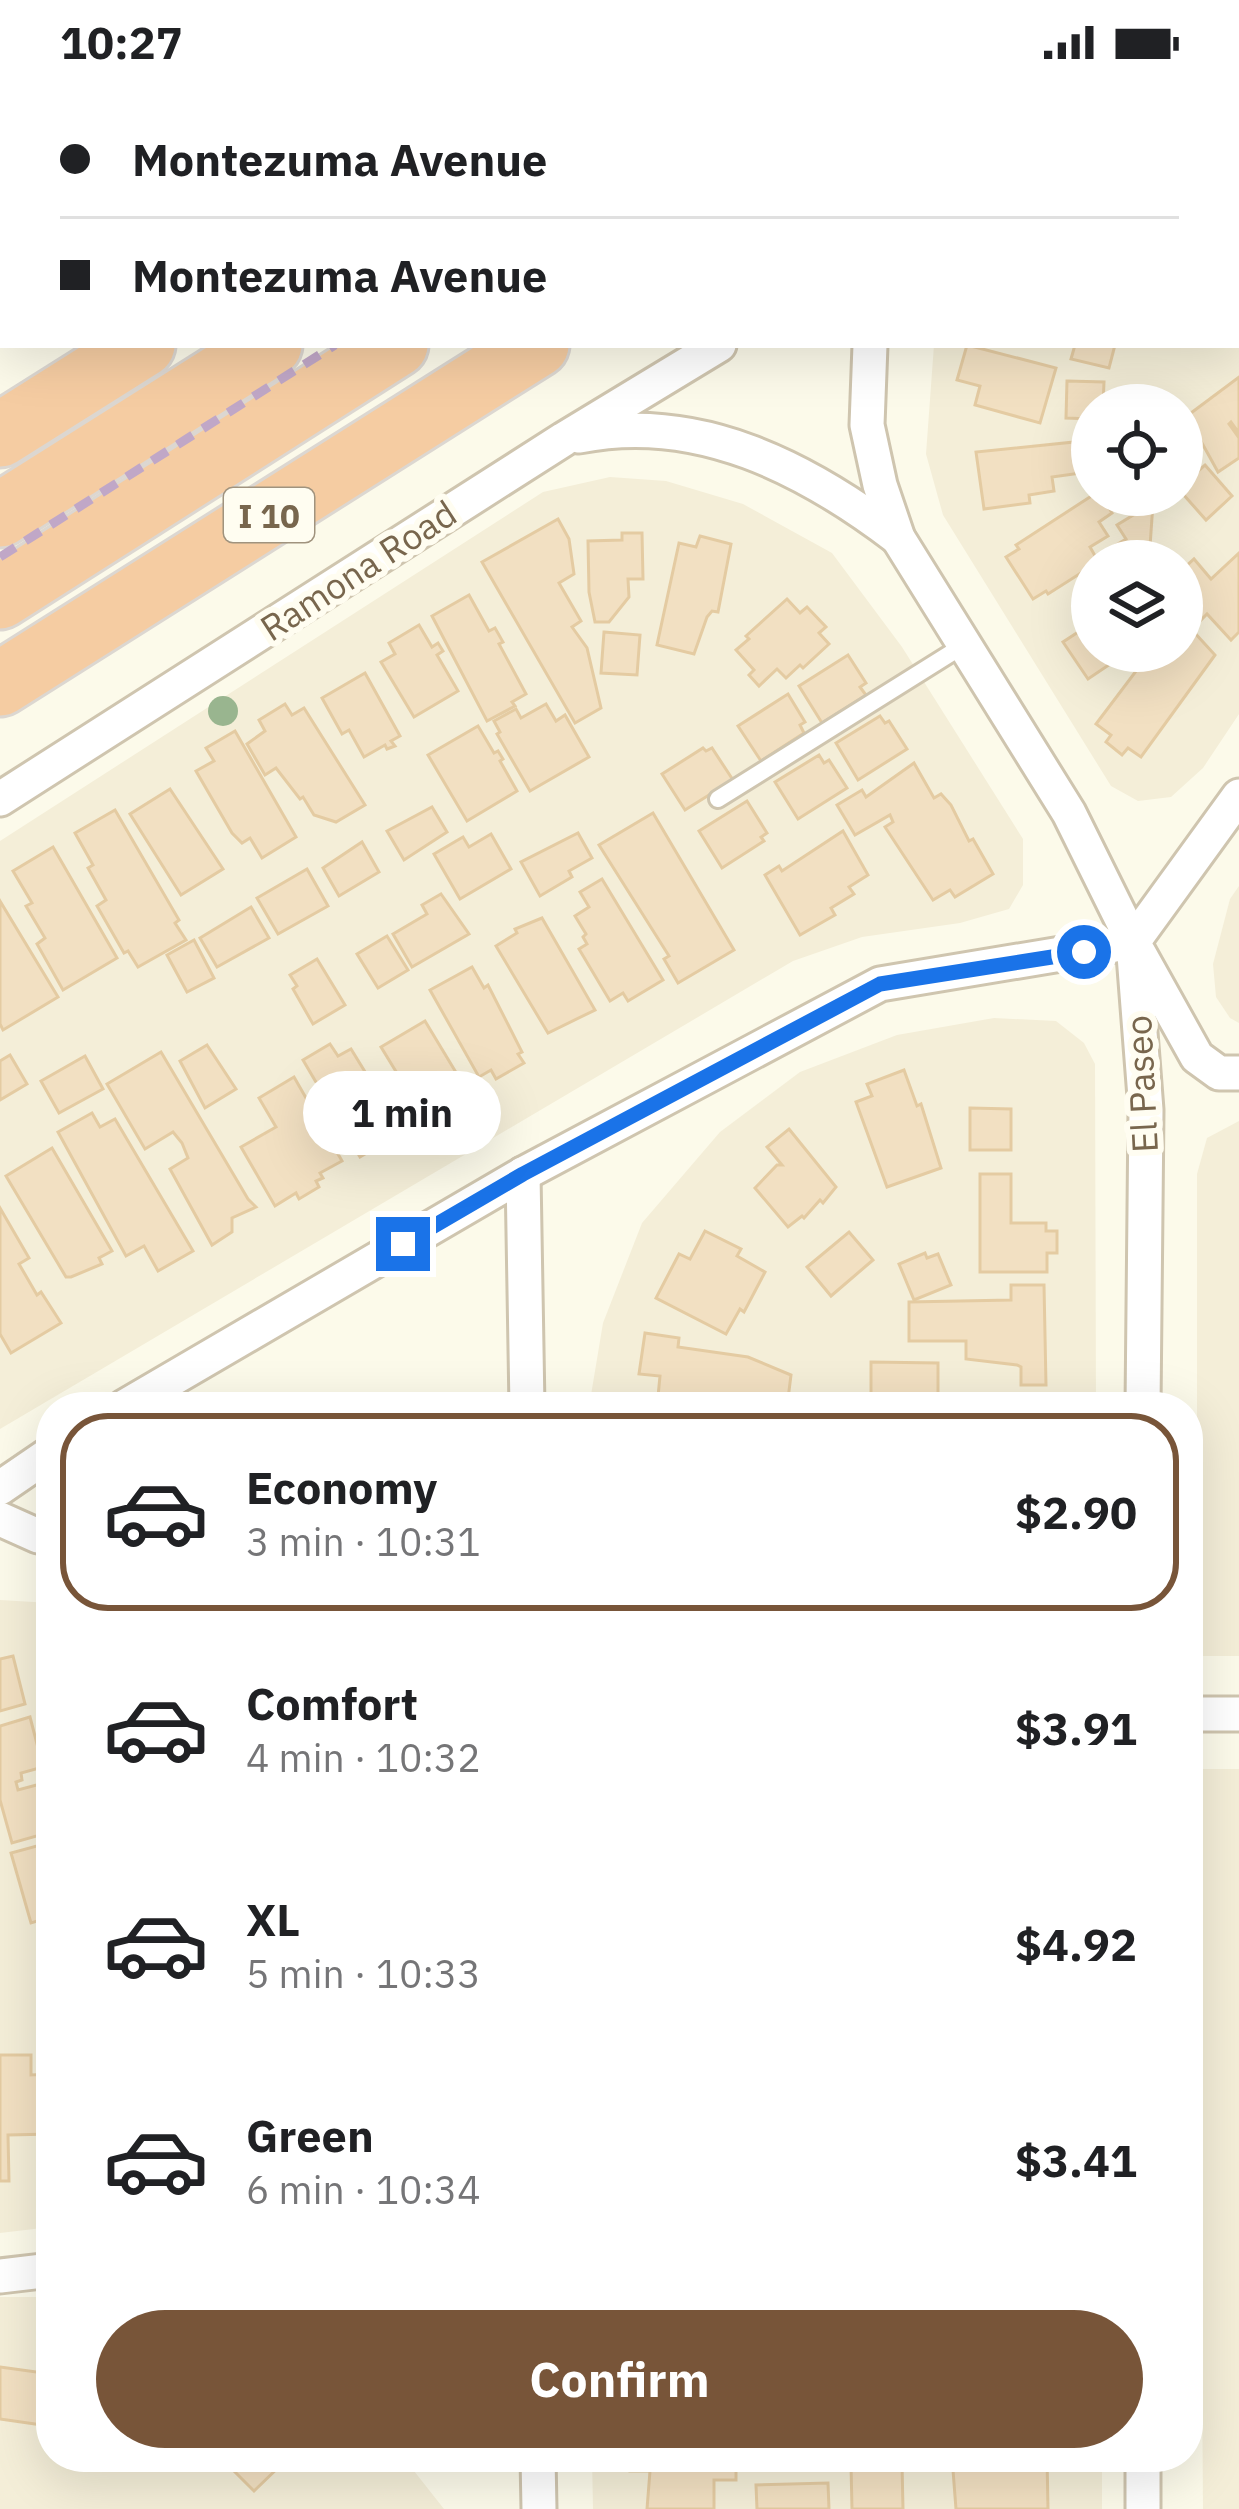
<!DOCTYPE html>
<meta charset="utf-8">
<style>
:root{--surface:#fff;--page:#f2f2f2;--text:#202124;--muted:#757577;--line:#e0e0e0;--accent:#785539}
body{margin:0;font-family:"IBM Plex Sans",sans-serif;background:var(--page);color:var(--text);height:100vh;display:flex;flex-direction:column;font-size:45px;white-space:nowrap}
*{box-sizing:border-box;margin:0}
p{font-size:39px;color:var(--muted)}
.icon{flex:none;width:66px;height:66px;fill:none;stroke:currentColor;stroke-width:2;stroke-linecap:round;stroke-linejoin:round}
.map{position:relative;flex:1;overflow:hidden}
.drawer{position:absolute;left:36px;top:1308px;width:1167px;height:1080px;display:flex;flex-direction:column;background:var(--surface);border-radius:48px;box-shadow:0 12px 48px #0002}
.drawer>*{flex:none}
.hud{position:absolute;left:0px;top:0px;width:1239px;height:264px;box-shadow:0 12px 48px #0002;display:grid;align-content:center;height:264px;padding:0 60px;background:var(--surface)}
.tools{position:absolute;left:1071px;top:300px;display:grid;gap:24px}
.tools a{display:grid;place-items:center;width:132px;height:132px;border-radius:50%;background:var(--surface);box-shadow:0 12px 48px #0002;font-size:60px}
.end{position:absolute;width:54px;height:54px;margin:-27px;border:15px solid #1a73e8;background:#fff;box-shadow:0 0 0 6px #fff}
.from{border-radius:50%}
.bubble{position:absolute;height:84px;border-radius:42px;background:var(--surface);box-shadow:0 12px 48px #0002;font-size:39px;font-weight:800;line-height:84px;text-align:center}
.hud b{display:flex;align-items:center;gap:42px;height:114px;font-size:45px}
.hud b+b{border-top:3px solid var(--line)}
.hud i{width:30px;height:30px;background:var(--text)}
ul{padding:21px 0 0;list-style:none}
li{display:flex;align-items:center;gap:36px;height:198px;margin:0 24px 18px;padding:0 36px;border:6px solid transparent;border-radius:48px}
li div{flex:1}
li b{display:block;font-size:45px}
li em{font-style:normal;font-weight:800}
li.current{border-color:var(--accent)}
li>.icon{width:108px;height:108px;stroke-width:1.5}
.button{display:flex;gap:24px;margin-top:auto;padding:24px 60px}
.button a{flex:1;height:138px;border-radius:72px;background:var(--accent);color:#fff;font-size:48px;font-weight:800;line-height:138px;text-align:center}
.status{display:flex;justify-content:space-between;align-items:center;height:84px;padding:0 60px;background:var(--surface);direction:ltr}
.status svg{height:33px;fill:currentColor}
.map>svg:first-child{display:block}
</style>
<div class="status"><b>10:27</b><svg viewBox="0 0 49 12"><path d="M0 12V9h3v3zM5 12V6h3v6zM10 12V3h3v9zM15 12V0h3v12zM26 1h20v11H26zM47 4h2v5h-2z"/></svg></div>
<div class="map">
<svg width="1239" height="2425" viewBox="0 0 1239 2425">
<rect width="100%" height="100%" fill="#fcfaea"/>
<g fill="#f4eed8" fill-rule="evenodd">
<path d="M 1239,33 L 1239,630 L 1203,684 L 1171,713 L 1138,717 L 1111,702 L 943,431 L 926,370 L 934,261 L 1236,261 ZM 1092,321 L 1182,321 L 1182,411 L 1092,411 ZM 1092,477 L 1182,477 L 1182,567 L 1092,567 Z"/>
<path d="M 610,393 L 666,397 L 743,420 L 832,469 L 902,563 L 1023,755 L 1023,801 L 1009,825 L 960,839 L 862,853 L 793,877 L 0,1345 L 0,757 L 543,408 Z"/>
<path d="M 1239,802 L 1239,939 L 1230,934 L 1216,913 L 1213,880 L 1230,815 Z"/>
<path d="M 994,934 L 1056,937 L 1084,959 L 1095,980 L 1096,1323 L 589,1323 L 603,1239 L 642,1139 L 720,1048 L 800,988 L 897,951 Z"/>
<path d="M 1239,1037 L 1239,1572 L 1197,1572 L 1197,1090 L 1207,1054 Z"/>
<path d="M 0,1516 L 51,1519 L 51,2143 L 0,2149 Z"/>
<path d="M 1198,1685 L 1239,1685 L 1239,2425 L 1203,2425 Z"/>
<path d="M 0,2213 L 51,2213 L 51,2373 L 403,2373 L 444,2425 L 0,2425 Z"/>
<path d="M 592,2373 L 1102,2373 L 1102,2425 L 593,2425 Z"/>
</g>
<g fill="#f2e0c2" stroke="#e4cba2" stroke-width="3">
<path d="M 967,261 L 1056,284 L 1040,339 L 975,321 L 980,302 L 957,296 Z"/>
<path d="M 1075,261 L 1115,261 L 1109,284 L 1071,275 Z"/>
<path d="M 1239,293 L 1239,349 L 1231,338 L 1229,340 L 1239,354 L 1239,374 L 1218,388 L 1187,332 Z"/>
<path d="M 1067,297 L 1104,298 L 1103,321 L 1092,321 L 1092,335 L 1066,334 Z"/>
<path d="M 1084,357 L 1088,388 L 1052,393 L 1054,407 L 1029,411 L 1030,419 L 984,425 L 976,368 Z"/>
<path d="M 1205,381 L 1232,412 L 1206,436 L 1182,409 L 1182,401 Z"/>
<path d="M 1093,411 L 1110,411 L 1114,418 L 1108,422 L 1112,429 L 1099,438 L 1108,452 L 1090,463 L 1098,477 L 1092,477 L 1092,482 L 1048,510 L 1046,507 L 1033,515 L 1006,473 L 1019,465 L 1016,461 Z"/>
<path d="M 1153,419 L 1149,477 L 1115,477 L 1108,466 L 1126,455 L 1117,441 Z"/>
<path d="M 558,435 L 569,455 L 574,490 L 559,499 L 581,537 L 572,543 L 587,564 L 601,624 L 575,639 L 482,478 Z"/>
<path d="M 622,449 L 642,449 L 643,495 L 628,495 L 629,513 L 609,538 L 595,538 L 589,508 L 588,457 L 622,456 Z"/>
<path d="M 700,452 L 731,460 L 718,528 L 712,527 L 707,533 L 694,570 L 657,561 L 679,459 L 696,463 Z"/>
<path d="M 1239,469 L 1239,548 L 1231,556 L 1207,530 L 1199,538 L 1182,519 L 1182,486 L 1194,475 L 1211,495 Z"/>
<path d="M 469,511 L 489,547 L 495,544 L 503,558 L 499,560 L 526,610 L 512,618 L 515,622 L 487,637 L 432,532 Z"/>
<path d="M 787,515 L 800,529 L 807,523 L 826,543 L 819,549 L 829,560 L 803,584 L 800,581 L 786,594 L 777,585 L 759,602 L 749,591 L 754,586 L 736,566 L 749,555 L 746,552 Z"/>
<path d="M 1092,539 L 1092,567 L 1119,567 L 1122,572 L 1088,595 L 1063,558 Z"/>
<path d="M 419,541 L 432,563 L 438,559 L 443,567 L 437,571 L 458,607 L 414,633 L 381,578 L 395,570 L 389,559 Z"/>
<path d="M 1193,547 L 1215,571 L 1141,673 L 1128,664 L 1122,671 L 1106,658 L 1111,651 L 1096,640 L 1149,570 L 1148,567 L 1182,567 L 1182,549 Z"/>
<path d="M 604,548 L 640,551 L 637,591 L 601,589 Z"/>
<path d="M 848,571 L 866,599 L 860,603 L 866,611 L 822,639 L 799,602 Z"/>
<path d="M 365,589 L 400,652 L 391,657 L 395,662 L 387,665 L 385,661 L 364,673 L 349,646 L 342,650 L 322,614 Z"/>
<path d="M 788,610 L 805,638 L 800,641 L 804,649 L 761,677 L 738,642 Z"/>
<path d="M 285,620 L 292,631 L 304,624 L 365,721 L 336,738 L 314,731 L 303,713 L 300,715 L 276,684 L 265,691 L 247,660 L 265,647 L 259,636 Z"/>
<path d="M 546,620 L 556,637 L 565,631 L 589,673 L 530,707 L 497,650 L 500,648 L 494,637 L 516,625 L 521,634 Z"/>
<path d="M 880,632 L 885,639 L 889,637 L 907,665 L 858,696 L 836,659 Z"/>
<path d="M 478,642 L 494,669 L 498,667 L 503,675 L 500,677 L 517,707 L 467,737 L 428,671 Z"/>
<path d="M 235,647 L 296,753 L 262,774 L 250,754 L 242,759 L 232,749 L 196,687 L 214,677 L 206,664 Z"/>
<path d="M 703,664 L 706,667 L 712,664 L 733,696 L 685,726 L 662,690 Z"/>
<path d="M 819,671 L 824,679 L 829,676 L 847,704 L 798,735 L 775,698 Z"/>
<path d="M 914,679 L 934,714 L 941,710 L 951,721 L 969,757 L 973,755 L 993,790 L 955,813 L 950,806 L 933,816 L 885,743 L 893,738 L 890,731 L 855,751 L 837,721 L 862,706 L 866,713 Z"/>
<path d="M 170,705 L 223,785 L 181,811 L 130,730 Z"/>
<path d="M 747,717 L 767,749 L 761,753 L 764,757 L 722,784 L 699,747 Z"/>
<path d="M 432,723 L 447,748 L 404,776 L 387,747 Z"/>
<path d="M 115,726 L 179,836 L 175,839 L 186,856 L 138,883 L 128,867 L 124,869 L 97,822 L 106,816 L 88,784 L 93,781 L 75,749 Z"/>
<path d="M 653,729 L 734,866 L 678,899 L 664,875 L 669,872 L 599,761 Z"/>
<path d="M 843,747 L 868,791 L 849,803 L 854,810 L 831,824 L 835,831 L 800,851 L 765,791 L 779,782 L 782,787 Z"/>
<path d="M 578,749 L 592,774 L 569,787 L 572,793 L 540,812 L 521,778 Z"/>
<path d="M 491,750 L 511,785 L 460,815 L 434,770 L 463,753 L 469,763 Z"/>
<path d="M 362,758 L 379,788 L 339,812 L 323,784 Z"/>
<path d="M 53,763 L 117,874 L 63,906 L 37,860 L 45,854 L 26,822 L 32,819 L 13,787 Z"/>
<path d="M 307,785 L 328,822 L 278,850 L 257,814 Z"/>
<path d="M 602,795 L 663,896 L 628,917 L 623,909 L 610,917 L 579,865 L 587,860 L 583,853 L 586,850 L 575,832 L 589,823 L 580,808 Z"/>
<path d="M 441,810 L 469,850 L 412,883 L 393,850 L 427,830 L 422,821 Z"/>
<path d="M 0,817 L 58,913 L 3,946 L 0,940 Z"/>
<path d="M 251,823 L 269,854 L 217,883 L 200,854 Z"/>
<path d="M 542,834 L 595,926 L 548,949 L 496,862 L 517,849 L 515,845 Z"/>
<path d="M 387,852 L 408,886 L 378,904 L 357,870 Z"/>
<path d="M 194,856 L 214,894 L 187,908 L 167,871 Z"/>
<path d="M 317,875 L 345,921 L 313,940 L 293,905 L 297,902 L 290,891 Z"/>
<path d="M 472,883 L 484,904 L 488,901 L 522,968 L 518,970 L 524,979 L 496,995 L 491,986 L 479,993 L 430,906 Z"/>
<path d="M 425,937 L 469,1010 L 450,1022 L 446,1016 L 422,1030 L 381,963 Z"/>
<path d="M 330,960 L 338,972 L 351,965 L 402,1048 L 360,1073 L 303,976 Z"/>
<path d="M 207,961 L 236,1005 L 205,1024 L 180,977 Z"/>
<path d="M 161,968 L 248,1115 L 256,1123 L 232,1134 L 232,1148 L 212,1161 L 170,1085 L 188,1074 L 182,1059 L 173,1048 L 145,1065 L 107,1000 Z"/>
<path d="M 10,971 L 27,1000 L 0,1016 L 0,977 Z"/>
<path d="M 85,972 L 103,1005 L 59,1029 L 41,997 Z"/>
<path d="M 904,986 L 917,1022 L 921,1020 L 941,1084 L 887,1103 L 856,1018 L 872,1012 L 867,1000 Z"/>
<path d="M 294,993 L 342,1077 L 320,1089 L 323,1094 L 316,1097 L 319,1103 L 299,1115 L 296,1109 L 275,1122 L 241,1063 L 276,1043 L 259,1014 Z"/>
<path d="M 970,1024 L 1011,1025 L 1011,1066 L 970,1066 Z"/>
<path d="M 92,1029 L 100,1043 L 115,1035 L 193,1167 L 158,1187 L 144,1162 L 126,1172 L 58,1048 Z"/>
<path d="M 789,1045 L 836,1103 L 823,1119 L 820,1116 L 804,1134 L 802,1132 L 788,1143 L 755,1104 L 777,1081 L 782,1081 L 767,1063 Z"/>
<path d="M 52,1064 L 112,1167 L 99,1174 L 102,1180 L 71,1193 L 66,1193 L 6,1092 Z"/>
<path d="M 980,1090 L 1011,1090 L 1011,1139 L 1046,1139 L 1046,1147 L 1057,1147 L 1057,1169 L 1047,1169 L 1047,1188 L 980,1188 Z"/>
<path d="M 0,1124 L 29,1174 L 19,1180 L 37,1211 L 41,1208 L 61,1239 L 11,1269 L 0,1250 Z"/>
<path d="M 705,1147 L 741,1165 L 737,1172 L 765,1188 L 744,1228 L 740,1225 L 726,1250 L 656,1214 L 679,1170 L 690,1175 Z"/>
<path d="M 849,1148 L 873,1176 L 831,1212 L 807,1183 Z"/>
<path d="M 925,1169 L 927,1174 L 938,1170 L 951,1201 L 914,1216 L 899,1180 Z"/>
<path d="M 1011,1201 L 1044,1201 L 1046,1301 L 1021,1301 L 1021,1283 L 1017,1281 L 966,1275 L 966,1257 L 909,1257 L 909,1218 L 1011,1216 Z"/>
<path d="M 645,1249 L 679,1254 L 678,1263 L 748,1273 L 791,1291 L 787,1323 L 735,1323 L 691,1317 L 691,1323 L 657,1323 L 660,1292 L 639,1290 Z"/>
<path d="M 871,1278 L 938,1279 L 938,1318 L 871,1317 Z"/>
<path d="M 13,1572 L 25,1620 L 0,1627 L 0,1575 Z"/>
<path d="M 30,1633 L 43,1683 L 21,1689 L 22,1696 L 16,1698 L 18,1706 L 48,1698 L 51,1748 L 12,1759 L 0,1716 L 0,1642 Z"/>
<path d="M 44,1760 L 51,1784 L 51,1833 L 31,1839 L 11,1769 Z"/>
<path d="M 0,1971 L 31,1971 L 31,1991 L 51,1990 L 51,2050 L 8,2051 L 9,2097 L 0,2097 Z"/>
<path d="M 0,2283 L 51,2290 L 49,2342 L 0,2335 Z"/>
<path d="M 220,2373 L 279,2373 L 284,2378 L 254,2407 Z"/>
<path d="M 630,2373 L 736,2373 L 736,2396 L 714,2396 L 714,2425 L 647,2425 L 650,2387 L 630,2387 Z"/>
<path d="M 856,2373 L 895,2373 L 895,2380 L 902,2380 L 903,2425 L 852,2425 L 851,2381 L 856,2381 Z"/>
<path d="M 952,2373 L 1047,2373 L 1048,2425 L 956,2425 Z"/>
<path d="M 828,2399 L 829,2425 L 757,2425 L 756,2401 Z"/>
</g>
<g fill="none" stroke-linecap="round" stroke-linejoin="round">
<defs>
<path id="service" d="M 718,715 L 964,561"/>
<g id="minor">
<path d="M 32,0 L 34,3"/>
<path d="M 376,3 L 381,0"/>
<path d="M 1167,3 L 1175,0"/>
<path d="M 0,242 L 3,240"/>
<path d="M 870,261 L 867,341 L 880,401 L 898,454 L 1069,729 L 1133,858 L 1146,1026 L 1143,1323"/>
<path d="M 579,352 C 698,328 806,384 898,454"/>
<path d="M 0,715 L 564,355 L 719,261"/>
<path d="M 1139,869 L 1197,973 L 1219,989 L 1239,989"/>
<path d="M 523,1090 L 527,1323"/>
<path d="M 124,1323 L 523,1090 L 880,900 L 1133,858 L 1239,712"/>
<path d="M 0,1404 L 51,1369"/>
<path d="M 0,1435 L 38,1452 L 51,1453"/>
<path d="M 1188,1630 L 1239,1630"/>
<path d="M 0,2192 L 51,2186"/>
<path d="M 538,2373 L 539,2425"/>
<path d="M 1143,2373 L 1143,2425"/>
</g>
<g id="motorway">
<path d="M 550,3 L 555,0"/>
<path d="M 673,3 L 678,0"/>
<path d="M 802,3 L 807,0"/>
<path d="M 937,3 L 941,0"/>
<path d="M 1038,3 L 1043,0"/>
<path d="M 0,351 L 143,261"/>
<path d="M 0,431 L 270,261"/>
<path d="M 0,513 L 396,261"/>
<path d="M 0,600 L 537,261"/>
</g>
</defs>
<use href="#service" stroke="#cfc5af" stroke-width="22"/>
<use href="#minor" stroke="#cfc5af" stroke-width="39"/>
<use href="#motorway" stroke="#dcd7d1" stroke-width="69"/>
<use href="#service" stroke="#fff" stroke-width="16"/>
<use href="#minor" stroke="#fff" stroke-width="33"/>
<use href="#motorway" stroke="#f5cca2" stroke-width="63"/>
<g stroke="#c0a7c7" stroke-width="9" stroke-dasharray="18 12" stroke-linecap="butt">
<path d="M 742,3 L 746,0"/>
<path d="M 0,473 L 335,261"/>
</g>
</g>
<circle fill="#99b58f" cx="223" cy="627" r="15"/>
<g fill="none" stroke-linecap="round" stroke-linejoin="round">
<path stroke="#1a73e8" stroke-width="15" d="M 403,1160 L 523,1090 L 880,900 L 1084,868"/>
</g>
<g text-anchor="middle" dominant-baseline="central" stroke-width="12" stroke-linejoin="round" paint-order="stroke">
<rect fill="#fffdf1" stroke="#a0937e" stroke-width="3" x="224" y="404" width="90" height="54" rx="9"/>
<g font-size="33" font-weight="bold" fill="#78664d">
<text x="269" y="431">I 10</text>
</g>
<g font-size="36" fill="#78664d" stroke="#fffdf1">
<text transform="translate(358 486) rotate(-33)">Ramona Road</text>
<text transform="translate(1141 1000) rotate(-93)">El Paseo</text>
</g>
</g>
</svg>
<div class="tools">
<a><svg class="icon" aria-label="locate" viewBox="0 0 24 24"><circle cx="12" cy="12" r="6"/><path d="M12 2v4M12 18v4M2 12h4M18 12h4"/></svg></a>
<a><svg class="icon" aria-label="layers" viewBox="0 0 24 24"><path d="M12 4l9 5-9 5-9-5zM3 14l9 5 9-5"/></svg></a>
</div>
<i class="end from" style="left:1084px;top:868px"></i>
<i class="end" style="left:403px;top:1160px"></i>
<div class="bubble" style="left:303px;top:987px;width:198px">1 min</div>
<div class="hud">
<b><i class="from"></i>Montezuma Avenue</b>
<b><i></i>Montezuma Avenue</b>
</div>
<section class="drawer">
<ul>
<li class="current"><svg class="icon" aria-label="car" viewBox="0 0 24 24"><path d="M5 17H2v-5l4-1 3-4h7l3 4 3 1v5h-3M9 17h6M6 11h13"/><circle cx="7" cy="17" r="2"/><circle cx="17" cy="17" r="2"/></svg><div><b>Economy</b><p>3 min · 10:31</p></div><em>$2.90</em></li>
<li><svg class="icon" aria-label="car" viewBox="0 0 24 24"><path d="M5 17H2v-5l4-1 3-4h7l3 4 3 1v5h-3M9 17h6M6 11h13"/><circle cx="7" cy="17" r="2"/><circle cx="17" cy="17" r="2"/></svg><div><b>Comfort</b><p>4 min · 10:32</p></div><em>$3.91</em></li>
<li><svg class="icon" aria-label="car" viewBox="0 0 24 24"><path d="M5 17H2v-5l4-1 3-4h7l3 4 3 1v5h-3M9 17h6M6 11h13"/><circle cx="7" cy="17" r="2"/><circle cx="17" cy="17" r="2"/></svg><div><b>XL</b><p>5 min · 10:33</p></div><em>$4.92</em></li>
<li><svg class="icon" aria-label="car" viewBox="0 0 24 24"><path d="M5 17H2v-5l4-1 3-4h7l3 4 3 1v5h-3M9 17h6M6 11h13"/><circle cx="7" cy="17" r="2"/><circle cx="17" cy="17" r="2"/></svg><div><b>Green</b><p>6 min · 10:34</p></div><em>$3.41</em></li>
</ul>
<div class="button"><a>Confirm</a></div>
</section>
</div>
